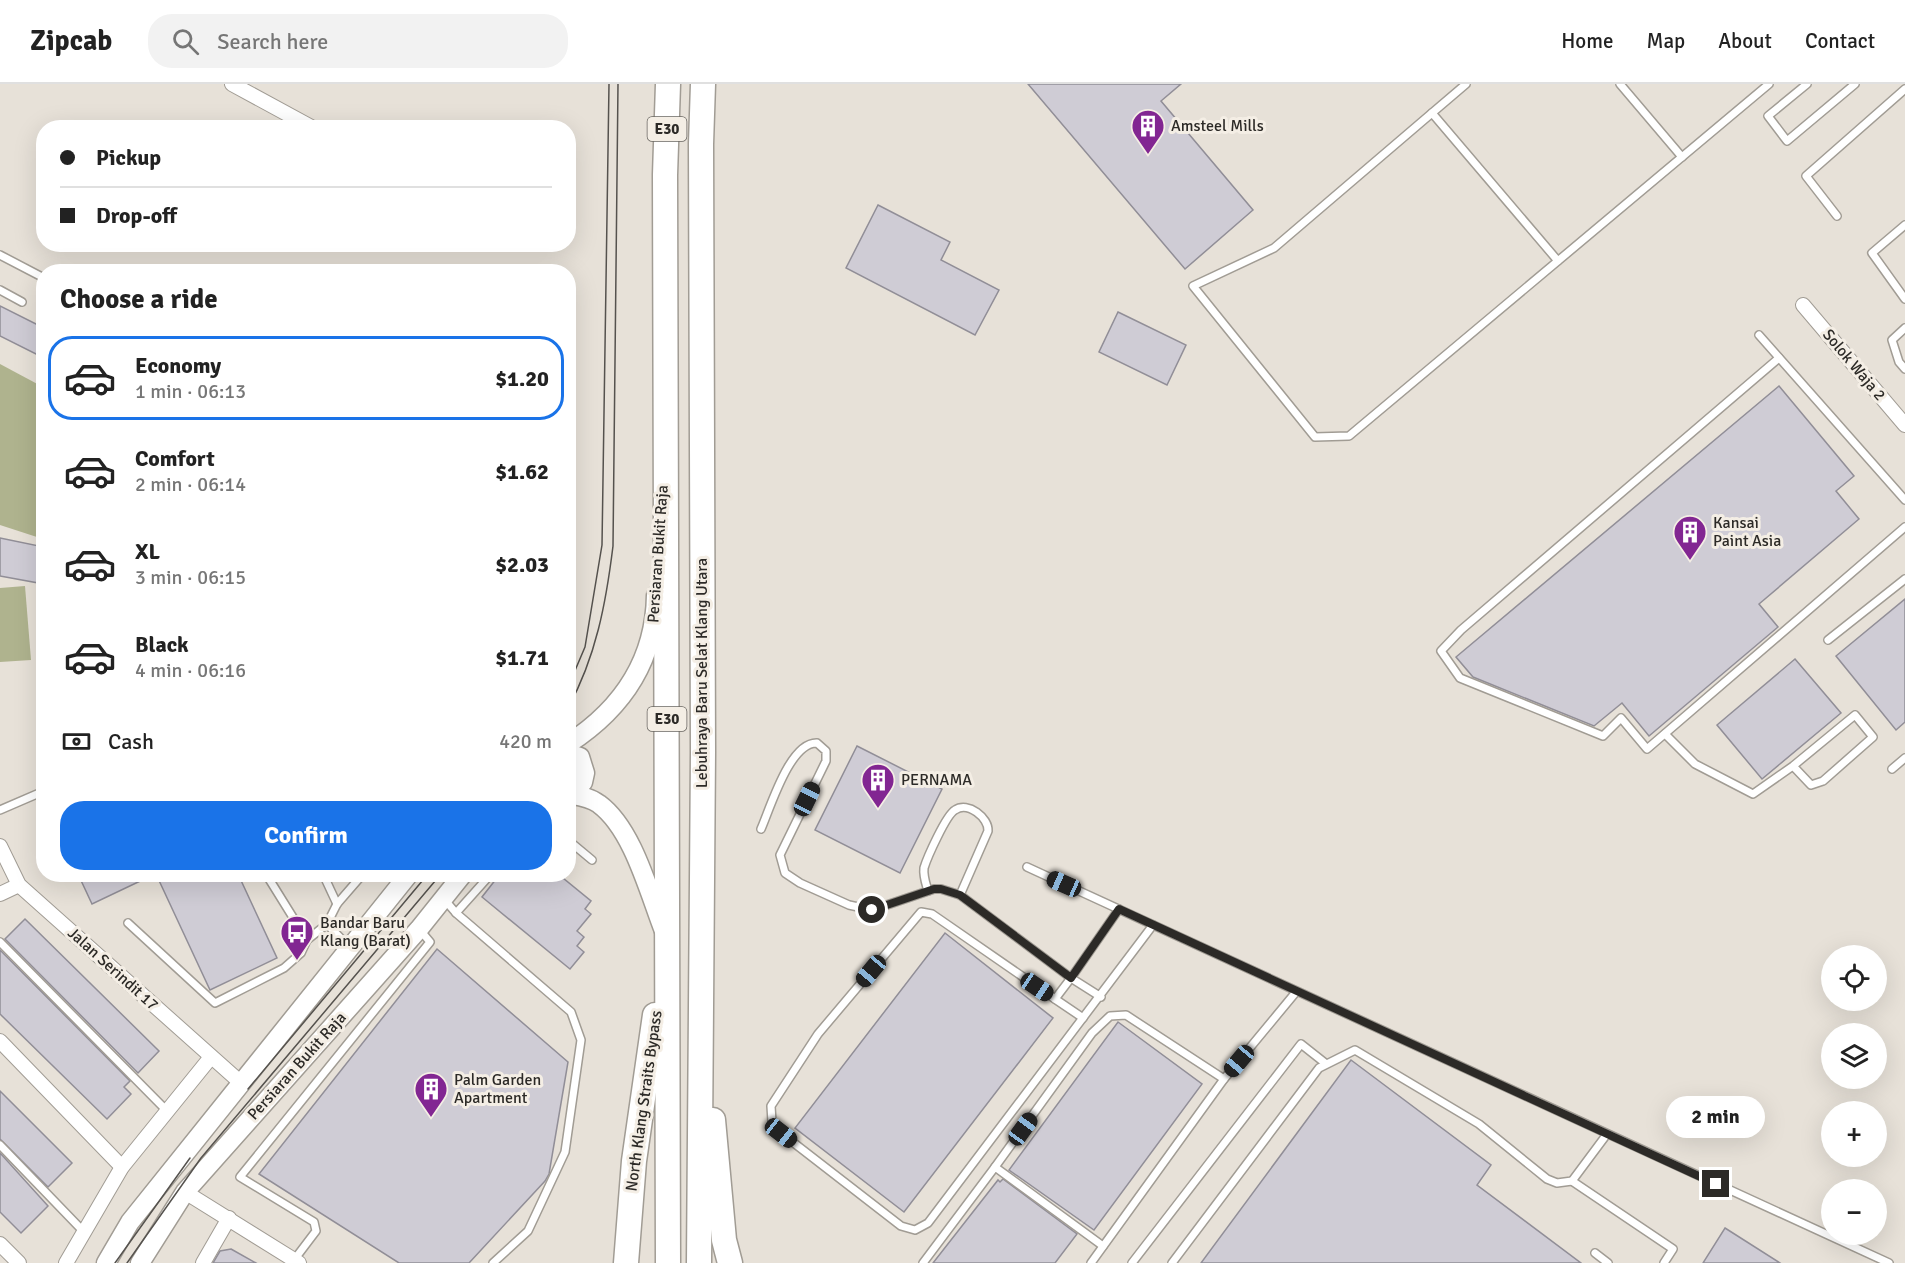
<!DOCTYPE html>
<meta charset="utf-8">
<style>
:root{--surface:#fff;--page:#f2f2f2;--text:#222;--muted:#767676;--line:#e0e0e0;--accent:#1a73e8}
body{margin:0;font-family:Signika,sans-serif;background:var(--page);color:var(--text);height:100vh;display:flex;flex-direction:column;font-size:22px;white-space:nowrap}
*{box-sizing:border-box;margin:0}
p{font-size:20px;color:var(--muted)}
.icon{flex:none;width:33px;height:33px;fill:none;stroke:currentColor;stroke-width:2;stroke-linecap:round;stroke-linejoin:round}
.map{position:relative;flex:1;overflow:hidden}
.sheet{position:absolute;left:36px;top:180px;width:540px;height:618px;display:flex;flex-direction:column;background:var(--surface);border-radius:24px;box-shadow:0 6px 24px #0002}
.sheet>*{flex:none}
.banner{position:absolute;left:36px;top:36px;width:540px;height:132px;border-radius:24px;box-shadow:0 6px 24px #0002;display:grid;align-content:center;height:132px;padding:0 24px;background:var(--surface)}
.buttons{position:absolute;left:1821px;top:861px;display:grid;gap:12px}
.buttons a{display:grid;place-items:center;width:66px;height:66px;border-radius:50%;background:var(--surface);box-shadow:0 6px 24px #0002;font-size:30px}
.end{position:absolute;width:27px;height:27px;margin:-14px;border:8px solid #2c2a27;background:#fff;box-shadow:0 0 0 3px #fff}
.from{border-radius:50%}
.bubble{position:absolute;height:42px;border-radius:21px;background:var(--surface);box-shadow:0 6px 24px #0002;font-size:20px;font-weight:800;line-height:42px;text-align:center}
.car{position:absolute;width:18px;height:36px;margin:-18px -9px;border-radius:8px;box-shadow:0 0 4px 2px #0007;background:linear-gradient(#222 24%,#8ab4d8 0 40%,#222 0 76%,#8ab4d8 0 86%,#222 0)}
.banner b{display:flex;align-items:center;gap:21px;height:57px;font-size:22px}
.banner b+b{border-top:2px solid var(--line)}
.banner i{width:15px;height:15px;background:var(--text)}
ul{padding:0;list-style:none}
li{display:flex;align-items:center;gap:18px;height:84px;margin:0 12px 9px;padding:0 12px;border:3px solid transparent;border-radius:24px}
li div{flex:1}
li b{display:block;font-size:22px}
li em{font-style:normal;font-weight:800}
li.on{border-color:var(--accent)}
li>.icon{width:54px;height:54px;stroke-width:1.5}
h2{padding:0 24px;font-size:27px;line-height:72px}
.pay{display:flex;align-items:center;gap:15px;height:66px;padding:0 24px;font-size:22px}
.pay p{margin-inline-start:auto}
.action{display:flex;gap:12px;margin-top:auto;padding:12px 24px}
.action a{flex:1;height:69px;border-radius:24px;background:var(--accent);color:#fff;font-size:24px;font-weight:800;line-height:69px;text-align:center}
header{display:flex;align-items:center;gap:36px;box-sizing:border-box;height:84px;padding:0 30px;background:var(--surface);border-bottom:2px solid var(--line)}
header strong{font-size:28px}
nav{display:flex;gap:33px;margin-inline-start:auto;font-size:21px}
.search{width:420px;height:54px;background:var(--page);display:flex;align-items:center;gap:15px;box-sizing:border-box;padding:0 21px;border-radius:24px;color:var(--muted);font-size:22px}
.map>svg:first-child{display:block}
</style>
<header>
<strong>Zipcab</strong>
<div class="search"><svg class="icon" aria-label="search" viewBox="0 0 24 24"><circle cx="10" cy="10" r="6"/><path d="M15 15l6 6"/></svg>Search here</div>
<nav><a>Home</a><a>Map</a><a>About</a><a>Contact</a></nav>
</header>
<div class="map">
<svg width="1905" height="1179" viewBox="0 0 1905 1179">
<rect width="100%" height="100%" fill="#e7e1d8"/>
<g fill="#afb38e">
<path d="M 0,280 L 43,303 L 43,455 L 0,441 Z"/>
<path d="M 25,502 L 31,576 L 0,578 L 0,504 Z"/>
</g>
<g fill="#cfccd5" stroke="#918e97" stroke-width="1.5">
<path d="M 1028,0 L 1181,0 L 1161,17 L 1253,126 L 1185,185 Z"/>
<path d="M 878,121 L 950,158 L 941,176 L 999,206 L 975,251 L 846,184 Z"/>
<path d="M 0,222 L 44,244 L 44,274 L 0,252 Z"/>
<path d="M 1118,228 L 1186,261 L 1167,301 L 1099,268 Z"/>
<path d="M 1779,302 L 1854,392 L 1836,407 L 1859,435 L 1759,520 L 1778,543 L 1649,652 L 1622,619 L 1594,642 L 1473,593 L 1456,573 Z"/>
<path d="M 0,454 L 44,463 L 44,500 L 0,492 Z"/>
<path d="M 1905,515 L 1905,638 L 1896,646 L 1836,572 Z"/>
<path d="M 1795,575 L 1841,629 L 1762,695 L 1717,641 Z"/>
<path d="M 857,662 L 942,705 L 900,789 L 815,746 Z"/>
<path d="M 78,790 L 155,790 L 92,820 Z"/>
<path d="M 156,790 L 238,790 L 277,874 L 210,906 Z"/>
<path d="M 500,790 L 558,790 L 591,817 L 585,825 L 591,830 L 577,847 L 584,853 L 577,862 L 584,868 L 570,885 L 482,813 Z"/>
<path d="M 25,835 L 159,967 L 138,989 L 5,855 Z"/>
<path d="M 945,849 L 1053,934 L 904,1128 L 795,1044 Z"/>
<path d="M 437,865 L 568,978 L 549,1090 L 545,1097 L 469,1179 L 399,1179 L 259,1090 Z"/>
<path d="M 0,866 L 130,997 L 124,1003 L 131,1010 L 107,1035 L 0,930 Z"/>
<path d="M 1118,938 L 1202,1000 L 1094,1146 L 1009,1086 Z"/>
<path d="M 1351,976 L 1491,1081 L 1477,1101 L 1581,1179 L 1201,1179 Z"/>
<path d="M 0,1007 L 72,1079 L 48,1103 L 0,1055 Z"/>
<path d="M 0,1069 L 48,1122 L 21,1149 L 0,1128 Z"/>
<path d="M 1003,1095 L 1077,1150 L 1055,1179 L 933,1179 L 998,1096 L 1000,1098 Z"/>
<path d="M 1725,1144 L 1780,1179 L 1703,1179 Z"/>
<path d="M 231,1165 L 256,1179 L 213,1179 L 220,1167 Z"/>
</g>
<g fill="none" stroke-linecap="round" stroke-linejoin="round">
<defs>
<g id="lane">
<path d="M 1620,0 L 1682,73"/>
<path d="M 1807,0 L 1768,32 L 1787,57 L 1855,0"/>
<path d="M 1432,29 L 1466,0"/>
<path d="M 1837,132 L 1806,92 L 1905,5"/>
<path d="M 1905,141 L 1872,169 L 1905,215"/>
<path d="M 0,171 L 44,194"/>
<path d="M 1558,177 L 1432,29 L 1274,164 L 1193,202 L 1315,353 L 1349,352 L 1769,0"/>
<path d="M 0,206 L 22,218"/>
<path d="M 1905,244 L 1892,256 L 1899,278 L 1905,285"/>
<path d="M 1759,251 L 1905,416"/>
<path d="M 1779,274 L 1461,546 L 1441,567 L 1460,594 L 1603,652 L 1621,634 L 1647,665 L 1905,443"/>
<path d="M 1828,556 L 1905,495"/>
<path d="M 1665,650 L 1695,680 L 1753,710 L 1793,682 L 1855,631 L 1873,653 L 1823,697 L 1811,701 L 1793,682"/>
<path d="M 1892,685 L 1905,674"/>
<path d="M 0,726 L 44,707"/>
<path d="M 761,745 C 771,722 790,658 817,659 L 826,667 L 826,677 L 780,771 L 785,789 L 800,799 L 849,821 L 872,826 L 934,805 L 941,805 L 960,811 L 1071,894 L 1119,825"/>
<path d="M 568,756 L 592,776"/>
<path d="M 1027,783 L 1889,1179"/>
<path d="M 266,790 L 307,856"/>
<path d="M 323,790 L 337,820"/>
<path d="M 928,807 C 926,800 923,792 924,784 C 927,774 946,731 955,726 C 968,717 989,734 988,747 L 960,811"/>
<path d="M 444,815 L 456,829 L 571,928 L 581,956 L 565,1068 L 528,1147 L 493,1179"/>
<path d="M 456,829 L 491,790"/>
<path d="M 128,839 L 215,919 L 284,884 L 301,869 L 307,856 L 327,840 L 337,820 L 363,790"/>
<path d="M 327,840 L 349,863"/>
<path d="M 0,858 L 168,1028"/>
<path d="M 1101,913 L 1071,894 L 1055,915 L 932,830 L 921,828 L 818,950 L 771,1022 L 772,1038 L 781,1049 L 901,1142 L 915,1146 L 928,1139 L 1153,841"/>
<path d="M 1055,915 L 1083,934"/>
<path d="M 0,1061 L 83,1147"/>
<path d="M 995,1083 L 1092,949 L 1110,932 L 1126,931 L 1224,995"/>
<path d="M 1572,1097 L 1673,1165 L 1664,1179"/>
<path d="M 1595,1169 L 1608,1179"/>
<path d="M 294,1176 L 316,1147 L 314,1138 L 240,1093 L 430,858 L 420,846"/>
<path d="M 923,1179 L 995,1083 L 1103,1162"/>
<path d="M 1091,1179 L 1224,995 L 1296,908"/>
<path d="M 1132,1179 L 1301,960 L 1325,979"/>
<path d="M 1172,1179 L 1319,984 L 1355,966 L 1479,1040 L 1547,1095 L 1557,1099 L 1572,1097 L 1607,1050"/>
</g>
<g id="street">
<path d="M 232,0 L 313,44"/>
<path d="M 1803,221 L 1905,341"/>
<path d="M 0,762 L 19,801 L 240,998"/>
<path d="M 0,810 L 19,801"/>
<path d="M 0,957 L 122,1083"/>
<path d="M 185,1108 L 299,1179"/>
<path d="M 0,1160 L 19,1179"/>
<path d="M 66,1179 L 122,1083 L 211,973"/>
<path d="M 203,1179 L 229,1134"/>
</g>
<g id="secondary">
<path d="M 568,660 C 622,625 655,577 656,511"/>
<path d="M 568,669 L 580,673 L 585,689 L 583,698 L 568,706"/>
<path d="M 568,710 C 579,712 590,713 599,720 C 633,745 649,809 664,847"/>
<path d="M 106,1179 L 130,1138 L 409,790"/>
<path d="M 140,1179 L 185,1108 L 419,845 L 463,790"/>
</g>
<g id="highway">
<path d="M 668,0 L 665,91 L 668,1179"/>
<path d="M 713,1036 L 724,1156 L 730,1179"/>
<path d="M 626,1179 L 634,1077 L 655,931"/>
<path d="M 699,1179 L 703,668 L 701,60 L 703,0"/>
</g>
</defs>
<use href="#lane" stroke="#a19c94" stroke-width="10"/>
<use href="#street" stroke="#a19c94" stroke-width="16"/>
<use href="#secondary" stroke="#a19c94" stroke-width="21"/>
<use href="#highway" stroke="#a19c94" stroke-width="27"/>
<use href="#lane" stroke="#fff" stroke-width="7"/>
<use href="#street" stroke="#fff" stroke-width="14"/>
<use href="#secondary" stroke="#fff" stroke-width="18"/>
<use href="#highway" stroke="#fff" stroke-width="24"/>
<g stroke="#55524e" stroke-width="1.5">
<path d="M 568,603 L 585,563 L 602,461 L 609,0"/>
<path d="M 568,624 C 596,573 606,519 613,462 L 618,0"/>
<path d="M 248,1005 L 428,790"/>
<path d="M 115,1179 L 190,1074"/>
<path d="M 127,1179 L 201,1074 L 441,790"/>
</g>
</g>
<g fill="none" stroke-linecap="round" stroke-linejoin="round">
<path stroke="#2c2a27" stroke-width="8" d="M 872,826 L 934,805 L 941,805 L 960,811 L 1071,894 L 1119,825 L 1716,1100"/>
</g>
<defs>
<symbol id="building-pin" viewBox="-11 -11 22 30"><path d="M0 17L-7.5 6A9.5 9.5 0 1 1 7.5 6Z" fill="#822692" stroke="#f4eee5"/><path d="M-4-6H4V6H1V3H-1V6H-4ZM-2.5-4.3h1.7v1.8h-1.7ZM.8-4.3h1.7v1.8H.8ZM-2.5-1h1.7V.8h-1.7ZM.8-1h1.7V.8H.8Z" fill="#fff"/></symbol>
<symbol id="bus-pin" viewBox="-11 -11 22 30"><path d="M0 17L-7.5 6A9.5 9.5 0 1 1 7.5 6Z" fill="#822692" stroke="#f4eee5"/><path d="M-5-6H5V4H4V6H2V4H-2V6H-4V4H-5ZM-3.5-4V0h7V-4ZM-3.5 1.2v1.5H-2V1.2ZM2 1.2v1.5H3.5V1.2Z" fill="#fff"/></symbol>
</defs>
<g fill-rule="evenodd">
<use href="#building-pin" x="1129" y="23" width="38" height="52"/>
<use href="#building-pin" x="1671" y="429" width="38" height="52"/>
<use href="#building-pin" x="859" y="677" width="38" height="52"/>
<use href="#bus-pin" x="278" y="829" width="38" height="52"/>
<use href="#building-pin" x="412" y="986" width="38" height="52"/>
</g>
<g text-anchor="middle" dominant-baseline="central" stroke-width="6" stroke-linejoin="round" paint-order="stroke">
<g fill="#f4eee5" stroke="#686560" stroke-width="1.5">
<rect x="647.5" y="33" width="39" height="24" rx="4.5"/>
<rect x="647.5" y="623" width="39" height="24" rx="4.5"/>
</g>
<g font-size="15" font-weight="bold" fill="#2c2a27">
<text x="667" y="45">E30</text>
<text x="667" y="635">E30</text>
</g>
<g font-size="16" fill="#2c2a27" stroke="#f4eee5" text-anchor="start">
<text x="1171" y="42">Amsteel Mills</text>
<text x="1713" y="439">Kansai<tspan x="1713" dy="18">Paint Asia</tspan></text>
<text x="901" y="696">PERNAMA</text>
<text x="320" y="839">Bandar Baru<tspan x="320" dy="18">Klang (Barat)</tspan></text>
<text x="454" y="996">Palm Garden<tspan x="454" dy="18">Apartment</tspan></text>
</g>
<g font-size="16" fill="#2c2a27" stroke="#f4eee5">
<text transform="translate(1854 281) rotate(50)">Solok Waja 2</text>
<text transform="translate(658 470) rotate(-86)">Persiaran Bukit Raja</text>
<text transform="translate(702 589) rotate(-90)">Lebuhraya Baru Selat Klang Utara</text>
<text transform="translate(113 885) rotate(42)">Jalan Serindit 17</text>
<text transform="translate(297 982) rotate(-48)">Persiaran Bukit Raja</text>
<text transform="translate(644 1017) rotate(-82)">North Klang Straits Bypass</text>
</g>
</g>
</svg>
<div class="buttons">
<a><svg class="icon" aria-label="locate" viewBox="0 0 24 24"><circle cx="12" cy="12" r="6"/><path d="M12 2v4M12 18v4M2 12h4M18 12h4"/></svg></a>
<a><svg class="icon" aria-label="layers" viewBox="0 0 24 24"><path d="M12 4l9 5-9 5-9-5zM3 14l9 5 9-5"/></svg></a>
<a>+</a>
<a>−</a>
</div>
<i class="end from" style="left:872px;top:826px"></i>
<i class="end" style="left:1716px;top:1100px"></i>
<div class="bubble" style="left:1666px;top:1012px;width:99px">2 min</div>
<i class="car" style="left:807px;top:715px;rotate:26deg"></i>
<i class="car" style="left:1064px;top:800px;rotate:294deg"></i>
<i class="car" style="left:871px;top:887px;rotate:220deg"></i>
<i class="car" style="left:1037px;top:903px;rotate:124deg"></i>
<i class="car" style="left:1239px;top:977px;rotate:220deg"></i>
<i class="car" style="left:1023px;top:1045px;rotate:36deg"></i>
<i class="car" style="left:781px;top:1049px;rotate:128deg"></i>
<div class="banner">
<b><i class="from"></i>Pickup</b>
<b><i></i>Drop-off</b>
</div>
<section class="sheet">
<h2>Choose a ride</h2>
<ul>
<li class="on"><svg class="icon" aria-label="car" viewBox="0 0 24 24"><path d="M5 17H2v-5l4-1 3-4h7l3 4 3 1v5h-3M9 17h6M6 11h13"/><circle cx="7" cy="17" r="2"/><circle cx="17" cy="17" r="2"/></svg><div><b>Economy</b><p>1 min · 06:13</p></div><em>$1.20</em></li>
<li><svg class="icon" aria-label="car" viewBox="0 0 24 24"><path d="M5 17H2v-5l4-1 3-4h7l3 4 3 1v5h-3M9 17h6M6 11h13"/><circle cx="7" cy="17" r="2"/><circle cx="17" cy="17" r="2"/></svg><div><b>Comfort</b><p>2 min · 06:14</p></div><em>$1.62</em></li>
<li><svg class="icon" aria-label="car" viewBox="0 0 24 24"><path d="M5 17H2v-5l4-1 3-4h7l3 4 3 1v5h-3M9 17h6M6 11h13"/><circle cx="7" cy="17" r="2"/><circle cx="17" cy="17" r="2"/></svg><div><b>XL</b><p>3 min · 06:15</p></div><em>$2.03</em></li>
<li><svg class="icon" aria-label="car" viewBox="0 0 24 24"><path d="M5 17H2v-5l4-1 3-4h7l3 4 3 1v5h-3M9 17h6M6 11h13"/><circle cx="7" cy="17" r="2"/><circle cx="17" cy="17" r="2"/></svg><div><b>Black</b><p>4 min · 06:16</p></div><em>$1.71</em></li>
</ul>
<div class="pay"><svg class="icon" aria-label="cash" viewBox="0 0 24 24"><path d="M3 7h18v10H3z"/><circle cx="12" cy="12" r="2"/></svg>Cash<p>420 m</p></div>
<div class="action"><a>Confirm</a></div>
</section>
</div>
